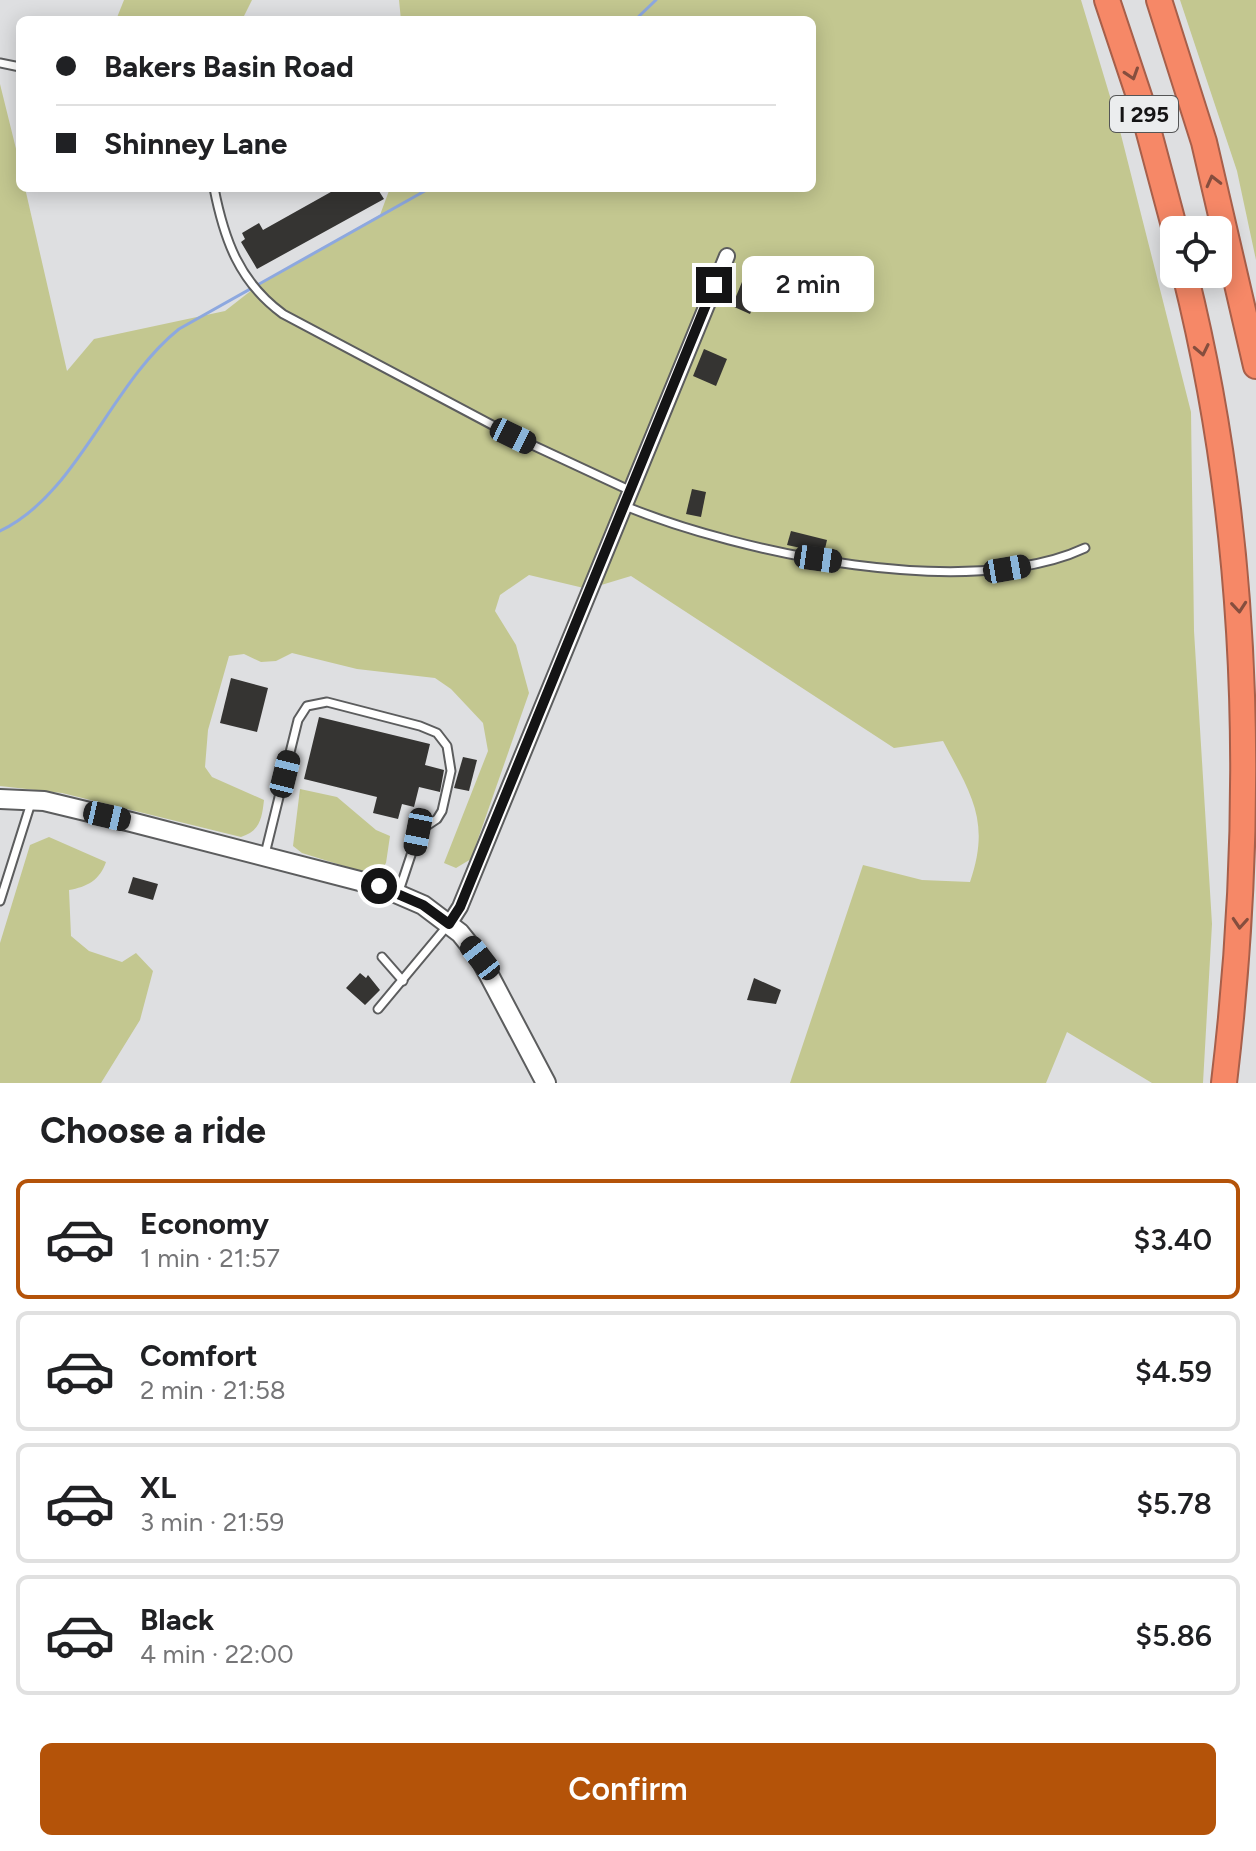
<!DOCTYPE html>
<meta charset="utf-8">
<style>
:root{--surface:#fff;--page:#f6f6f6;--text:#202124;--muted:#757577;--line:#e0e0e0;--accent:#b45309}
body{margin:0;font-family:Figtree,sans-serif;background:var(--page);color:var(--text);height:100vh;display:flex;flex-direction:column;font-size:30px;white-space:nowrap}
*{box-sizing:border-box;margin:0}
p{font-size:26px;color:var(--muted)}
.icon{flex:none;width:44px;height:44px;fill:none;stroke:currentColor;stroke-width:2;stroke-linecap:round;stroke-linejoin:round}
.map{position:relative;height:1083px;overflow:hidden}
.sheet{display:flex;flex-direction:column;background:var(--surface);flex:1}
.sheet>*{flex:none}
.guide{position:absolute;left:16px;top:16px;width:800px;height:176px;border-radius:12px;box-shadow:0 4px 20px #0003;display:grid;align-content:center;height:176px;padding:0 40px;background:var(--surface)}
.controls{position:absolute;left:1160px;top:216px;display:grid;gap:16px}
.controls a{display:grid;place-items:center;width:72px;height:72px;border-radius:12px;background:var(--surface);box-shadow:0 4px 20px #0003;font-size:40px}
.end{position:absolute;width:36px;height:36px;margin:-18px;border:10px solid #141415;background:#fff;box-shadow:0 0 0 4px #fff}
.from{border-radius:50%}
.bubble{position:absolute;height:56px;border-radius:12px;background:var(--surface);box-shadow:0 4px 20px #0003;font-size:26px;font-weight:600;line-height:56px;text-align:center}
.car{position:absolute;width:24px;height:48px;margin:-24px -12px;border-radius:10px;box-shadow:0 0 6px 2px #0007;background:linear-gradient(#222 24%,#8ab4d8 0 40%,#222 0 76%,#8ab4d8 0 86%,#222 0)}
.guide b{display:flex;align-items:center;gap:28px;height:76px;font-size:30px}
.guide b+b{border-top:2px solid var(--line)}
.guide i{width:20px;height:20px;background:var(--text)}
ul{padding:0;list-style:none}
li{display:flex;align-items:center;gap:24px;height:120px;margin:0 16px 12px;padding:0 24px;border:4px solid var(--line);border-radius:12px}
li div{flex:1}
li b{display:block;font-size:30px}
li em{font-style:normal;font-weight:600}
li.current{border-color:var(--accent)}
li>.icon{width:72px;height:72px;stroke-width:1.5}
h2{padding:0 40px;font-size:36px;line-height:96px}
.cta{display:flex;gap:16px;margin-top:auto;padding:16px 40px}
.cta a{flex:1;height:92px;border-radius:12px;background:var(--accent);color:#fff;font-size:32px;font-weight:600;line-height:92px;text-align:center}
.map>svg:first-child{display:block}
</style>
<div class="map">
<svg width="1256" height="1083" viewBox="0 0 1256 1083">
<rect width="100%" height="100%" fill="#dedfe1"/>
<g fill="#c3c790">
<path d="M 124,0 L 252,0 L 242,20 L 116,20 Z"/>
<path d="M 399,0 L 1081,0 L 1118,123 L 1191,412 L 1194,631 L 1212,924 L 1203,1083 L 1152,1083 L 1067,1032 L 1046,1083 L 790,1083 L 863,865 L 922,880 L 970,882 C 991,821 971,794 943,741 L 894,748 L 631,576 L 588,589 L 529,575 L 500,595 L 495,611 L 516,645 L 529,693 L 471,859 L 456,868 L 444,863 L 488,751 L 483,723 L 451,689 L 435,678 L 357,669 L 292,653 L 276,661 L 261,662 L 244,654 L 229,656 L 208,730 L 205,767 L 212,777 L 264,800 C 262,818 260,831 241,837 L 62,793 L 0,786 L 0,84 L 20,165 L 20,188 L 25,188 L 67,371 L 94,339 L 225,311 L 262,282 L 380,215 L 390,188 L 812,188 L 812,20 L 401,20 Z"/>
<path d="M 1180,0 L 1256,0 L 1256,260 L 1237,171 Z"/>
<path d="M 300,789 L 337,797 L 376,830 L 390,836 L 386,863 L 376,876 L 302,853 L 293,846 Z"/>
<path d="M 49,837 L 106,862 C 100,880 87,887 69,890 L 71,936 L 89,951 L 122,962 L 136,953 L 153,971 L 140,1020 L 101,1083 L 0,1083 L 0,943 L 30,845 Z"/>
</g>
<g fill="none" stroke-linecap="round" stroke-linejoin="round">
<g stroke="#8da8df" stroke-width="3">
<path d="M 635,20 L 656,0"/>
<path d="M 0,531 C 78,494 110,384 179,329 L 430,188"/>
</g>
</g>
<g fill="#353432">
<path d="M 338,188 L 377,188 L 384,199 L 257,269 L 241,242 L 245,239 L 242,233 L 259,223 L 263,230 Z"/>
<path d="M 742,282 L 760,290 L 750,314 L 732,306 Z"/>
<path d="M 704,349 L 727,359 L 716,386 L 693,376 Z"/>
<path d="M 692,489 L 706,492 L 701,517 L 686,514 Z"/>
<path d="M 791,531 L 827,540 L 824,553 L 787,545 Z"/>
<path d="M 231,678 L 268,688 L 257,732 L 220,723 Z"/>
<path d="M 319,717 L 430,744 L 425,765 L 444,770 L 440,792 L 419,787 L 414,807 L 402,804 L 398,819 L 373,813 L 377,797 L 304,779 Z"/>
<path d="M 463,757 L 477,760 L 469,791 L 454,788 Z"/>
<path d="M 133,877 L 158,884 L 153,900 L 128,893 Z"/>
<path d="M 360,973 L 366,978 L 368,975 L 380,990 L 365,1005 L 346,988 Z"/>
<path d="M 754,978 L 781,990 L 776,1004 L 747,1000 Z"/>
</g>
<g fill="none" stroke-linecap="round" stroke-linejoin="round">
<defs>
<g id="service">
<path d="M 0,63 L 20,67"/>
<path d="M 214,188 C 224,239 239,282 283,314 L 513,436 L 629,490"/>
<path d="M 625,506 C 739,553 970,602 1085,548"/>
<path d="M 265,854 L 298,720 L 307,706 L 327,702 L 420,726 L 437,733 L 447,746 L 451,771 L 442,811 L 437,819 L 419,831 L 398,894"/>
<path d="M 0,901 L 31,803"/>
<path d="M 382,957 L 403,981"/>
<path d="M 378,1009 L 448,925"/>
</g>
<path id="minor" d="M 449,924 L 460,907 L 727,256"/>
<path id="secondary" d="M 0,799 L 44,801 L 131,822 L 379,886 L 423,905 L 460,933 L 480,958 L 546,1083"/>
<g id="motorway">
<path d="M 1107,0 L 1140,99 L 1175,230"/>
<path d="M 1159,0 L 1204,142 L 1256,366"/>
<path d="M 1185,274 C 1251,538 1256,814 1224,1083"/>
</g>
</defs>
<use href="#service" stroke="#5c5d5e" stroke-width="11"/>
<use href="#minor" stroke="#5c5d5e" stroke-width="18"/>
<use href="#secondary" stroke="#5c5d5e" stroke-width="22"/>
<use href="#motorway" stroke="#a75f4a" stroke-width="28"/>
<use href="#service" stroke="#fff" stroke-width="7"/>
<use href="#minor" stroke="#fff" stroke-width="14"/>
<use href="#secondary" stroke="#fff" stroke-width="18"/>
<use href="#motorway" stroke="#f68867" stroke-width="24"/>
</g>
<defs><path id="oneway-chevron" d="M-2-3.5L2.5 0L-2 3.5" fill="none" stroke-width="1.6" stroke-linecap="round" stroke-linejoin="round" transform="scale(2)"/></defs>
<g stroke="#854e3e">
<use href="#oneway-chevron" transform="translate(1132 74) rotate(72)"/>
<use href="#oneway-chevron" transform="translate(1213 181) rotate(-104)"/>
<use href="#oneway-chevron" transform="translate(1202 350) rotate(78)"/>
<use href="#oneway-chevron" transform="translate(1239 607) rotate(85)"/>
<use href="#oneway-chevron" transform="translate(1240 923) rotate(94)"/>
</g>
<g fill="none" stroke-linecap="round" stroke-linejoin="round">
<path stroke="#141415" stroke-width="10" d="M 379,886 L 423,905 L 449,924 L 460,907 L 714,285"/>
</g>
<g text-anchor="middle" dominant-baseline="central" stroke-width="8" stroke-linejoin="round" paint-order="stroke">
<rect fill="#ebedee" stroke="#545556" stroke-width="2" x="1110" y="96" width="68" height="36" rx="6"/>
<g font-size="22" font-weight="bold" fill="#141415">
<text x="1144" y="114">I 295</text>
</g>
</g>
</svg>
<div class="controls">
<a><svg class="icon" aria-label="locate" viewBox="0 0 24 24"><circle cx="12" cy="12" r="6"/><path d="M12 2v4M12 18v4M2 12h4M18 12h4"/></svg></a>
</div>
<i class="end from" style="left:379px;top:886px"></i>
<i class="end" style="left:714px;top:285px"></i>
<div class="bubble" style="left:742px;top:256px;width:132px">2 min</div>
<i class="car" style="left:513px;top:436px;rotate:116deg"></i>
<i class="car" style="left:818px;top:559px;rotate:98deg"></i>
<i class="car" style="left:1007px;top:569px;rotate:80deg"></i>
<i class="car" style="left:285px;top:774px;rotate:14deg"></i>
<i class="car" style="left:107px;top:816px;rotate:103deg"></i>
<i class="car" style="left:418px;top:832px;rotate:191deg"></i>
<i class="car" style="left:480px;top:958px;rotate:322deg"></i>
<div class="guide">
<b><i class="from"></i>Bakers Basin Road</b>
<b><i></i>Shinney Lane</b>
</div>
</div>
<section class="sheet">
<h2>Choose a ride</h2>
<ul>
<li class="current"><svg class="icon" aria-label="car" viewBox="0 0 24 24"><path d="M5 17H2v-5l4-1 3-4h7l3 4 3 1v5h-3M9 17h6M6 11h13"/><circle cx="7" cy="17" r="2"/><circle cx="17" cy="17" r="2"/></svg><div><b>Economy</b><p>1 min · 21:57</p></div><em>$3.40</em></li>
<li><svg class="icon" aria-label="car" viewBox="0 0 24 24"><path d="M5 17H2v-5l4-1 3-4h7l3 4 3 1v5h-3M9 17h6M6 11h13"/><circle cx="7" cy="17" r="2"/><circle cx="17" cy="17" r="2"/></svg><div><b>Comfort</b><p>2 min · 21:58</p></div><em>$4.59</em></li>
<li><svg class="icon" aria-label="car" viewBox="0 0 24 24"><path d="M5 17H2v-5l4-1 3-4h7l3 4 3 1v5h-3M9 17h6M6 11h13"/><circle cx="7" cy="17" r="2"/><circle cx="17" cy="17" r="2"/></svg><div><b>XL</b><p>3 min · 21:59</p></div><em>$5.78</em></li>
<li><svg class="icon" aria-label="car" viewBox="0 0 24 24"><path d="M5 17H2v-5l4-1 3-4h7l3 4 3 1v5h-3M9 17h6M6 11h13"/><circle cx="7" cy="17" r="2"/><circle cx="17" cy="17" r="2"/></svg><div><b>Black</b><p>4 min · 22:00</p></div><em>$5.86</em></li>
</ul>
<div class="cta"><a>Confirm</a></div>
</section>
